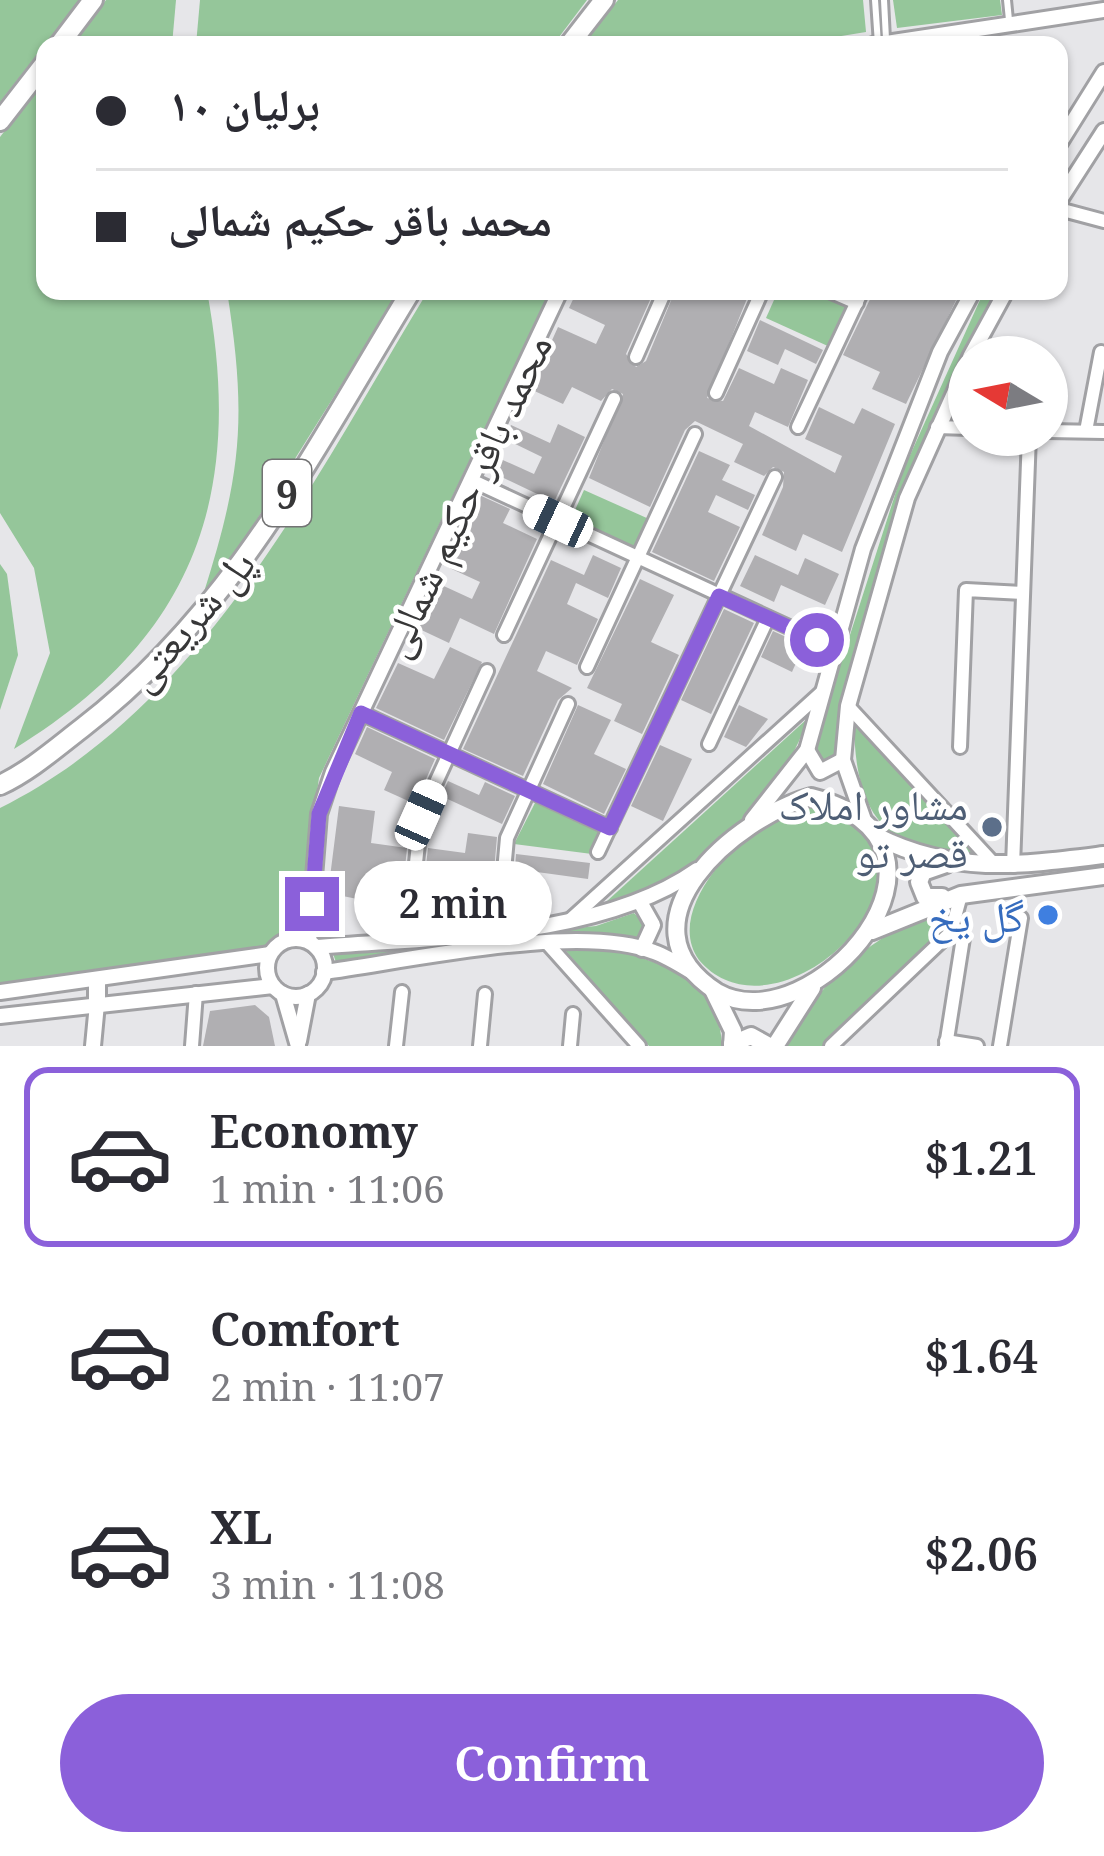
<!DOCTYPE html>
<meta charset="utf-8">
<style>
:root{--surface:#fff;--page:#f7f7f7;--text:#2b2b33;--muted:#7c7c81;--line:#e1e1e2;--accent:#8b60da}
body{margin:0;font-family:"Noto Serif","Noto Naskh Arabic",serif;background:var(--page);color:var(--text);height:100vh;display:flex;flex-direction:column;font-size:45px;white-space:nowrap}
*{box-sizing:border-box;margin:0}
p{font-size:39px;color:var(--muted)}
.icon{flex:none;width:66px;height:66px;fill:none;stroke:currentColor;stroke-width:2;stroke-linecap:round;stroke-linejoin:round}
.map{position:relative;height:1046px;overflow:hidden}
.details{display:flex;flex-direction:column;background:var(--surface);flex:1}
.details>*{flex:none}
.banner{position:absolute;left:36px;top:36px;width:1032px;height:264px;border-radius:24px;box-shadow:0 3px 9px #0004;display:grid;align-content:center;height:264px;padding:0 60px;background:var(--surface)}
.needle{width:78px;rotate:280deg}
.fabs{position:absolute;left:948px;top:336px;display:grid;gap:24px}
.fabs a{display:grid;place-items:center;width:120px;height:120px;border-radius:50%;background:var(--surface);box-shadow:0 3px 9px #0004;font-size:60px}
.end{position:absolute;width:54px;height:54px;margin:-27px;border:15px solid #8b60da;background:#fff;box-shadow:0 0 0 6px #fff}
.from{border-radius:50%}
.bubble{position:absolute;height:84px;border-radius:42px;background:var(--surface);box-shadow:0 3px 9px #0004;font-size:39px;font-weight:600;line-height:84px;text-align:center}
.car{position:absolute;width:36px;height:72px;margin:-36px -18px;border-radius:15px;box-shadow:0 0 9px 3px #0007;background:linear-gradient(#fff 24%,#345 0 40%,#fff 0 76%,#345 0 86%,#fff 0)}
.banner b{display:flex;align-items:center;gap:42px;height:114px;font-size:45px}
.banner b+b{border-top:3px solid var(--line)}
.banner i{width:30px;height:30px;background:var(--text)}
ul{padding:21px 0 0;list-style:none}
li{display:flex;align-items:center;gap:36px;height:180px;margin:0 24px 18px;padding:0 36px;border:6px solid transparent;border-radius:24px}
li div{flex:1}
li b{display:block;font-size:45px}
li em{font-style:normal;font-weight:600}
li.active{border-color:var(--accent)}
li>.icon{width:108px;height:108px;stroke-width:1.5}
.button{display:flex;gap:24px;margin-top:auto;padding:24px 60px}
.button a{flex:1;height:138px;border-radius:72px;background:var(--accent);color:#fff;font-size:48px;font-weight:600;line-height:138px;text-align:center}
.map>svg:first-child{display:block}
</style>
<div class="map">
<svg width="1104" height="1046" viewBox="0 0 1104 1046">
<rect width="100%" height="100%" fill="#e6e6e9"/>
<g fill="#95c69a">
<path d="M 0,0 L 80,0 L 0,102 Z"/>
<path d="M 106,0 L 176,0 L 172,45 L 71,45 Z"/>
<path d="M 200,0 L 587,0 L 553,45 L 196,45 Z"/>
<path d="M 618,0 L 863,0 L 866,32 L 786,45 L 583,45 Z"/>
<path d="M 893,0 L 1000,0 L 1002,15 L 897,28 Z"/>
<path d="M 45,79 L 45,291 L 207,291 C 245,496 195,638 14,749 L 50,653 L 34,568 L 0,513 L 0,137 Z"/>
<path d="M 227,291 L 400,291 L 246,537 L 203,595 C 242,473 247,417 227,291 Z"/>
<path d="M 428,291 L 550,291 L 319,778 L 301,908 L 292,929 L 270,949 L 0,983 L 0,808 C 205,706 314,478 428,291 Z"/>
<path d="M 778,291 L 814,291 L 849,306 L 830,347 L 766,318 Z"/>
<path d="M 984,291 L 995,291 L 926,437 L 888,535 L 833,760 L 818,761 L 815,744 L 902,473 Z"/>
<path d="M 584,490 L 649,519 L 635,549 L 571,519 Z"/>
<path d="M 0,564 L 7,574 L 18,655 L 0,710 Z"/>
<path d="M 808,718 C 780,803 694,884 606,902 Z"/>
<path d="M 854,722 L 983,861 C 886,852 855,819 854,722 Z"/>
<path d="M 536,801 L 603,832 L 592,854 L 514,844 Z"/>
<path d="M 815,807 C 828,812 848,816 858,824 C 940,894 772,1046 699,960 C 662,909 744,828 788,810 C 795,807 807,808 815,807 Z"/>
<path d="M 950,903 L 943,931 L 824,1046 L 782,1046 C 833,967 865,942 950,903 Z"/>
<path d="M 634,913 L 647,927 L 639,939 L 596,934 L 540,938 L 336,962 L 333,954 L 596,926 Z"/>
<path d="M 602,948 C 658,959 720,980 722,1046 L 649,1046 L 565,950 Z"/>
</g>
<g fill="#b0afb2">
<path d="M 577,291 L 654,291 L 626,354 L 636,367 L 646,361 L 675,291 L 750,291 L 707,398 L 723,401 L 739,368 L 774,384 L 781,368 L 808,380 L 788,427 L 755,412 L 749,426 L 835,473 L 842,456 L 805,439 L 819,407 L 854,424 L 862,408 L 895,424 L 842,552 L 803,534 L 796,551 L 762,535 L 783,487 L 784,472 L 773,467 L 764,476 L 734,462 L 743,444 L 695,421 L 685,430 L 650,507 L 589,478 L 623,394 L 612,389 L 601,401 L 572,387 L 563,404 L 530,389 L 558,327 L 596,344 L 605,325 L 569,308 Z"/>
<path d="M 874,291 L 959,294 L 906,404 L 872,389 L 880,372 L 843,355 Z"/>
<path d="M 760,320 L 823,350 L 816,364 L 785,349 L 778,365 L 747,351 Z"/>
<path d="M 558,424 L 585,437 L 554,502 L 489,471 L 496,457 L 534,474 L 542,457 L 505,439 L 511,425 L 550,443 Z"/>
<path d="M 699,451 L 730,465 L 722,480 L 755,495 L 748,510 L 716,495 L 708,512 L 740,527 L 714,581 L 652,552 Z"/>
<path d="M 477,494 L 510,509 L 503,523 L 537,539 L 494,634 L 460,618 L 449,643 L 415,627 L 435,582 L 472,599 L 480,582 L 443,565 Z"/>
<path d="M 593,555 L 621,568 L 608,598 L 576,583 L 567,604 L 598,619 L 577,665 L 546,651 L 537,671 L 572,688 L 558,700 L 523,776 L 463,749 L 551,560 L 584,575 Z"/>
<path d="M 755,555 L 798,575 L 805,558 L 839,574 L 825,605 L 781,585 L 774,602 L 740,586 Z"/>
<path d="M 640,579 L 674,595 L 651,642 L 679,655 L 642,734 L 614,721 L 622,704 L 587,688 Z"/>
<path d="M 724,609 L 754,623 L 711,714 L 681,700 Z"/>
<path d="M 773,631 L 804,645 L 792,672 L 761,657 Z"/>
<path d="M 450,647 L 482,662 L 444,740 L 376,708 L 398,663 L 434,679 Z"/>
<path d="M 578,705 L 611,720 L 594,754 L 626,769 L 604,814 L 543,784 Z"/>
<path d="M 739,705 L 768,719 L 746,747 L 724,737 Z"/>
<path d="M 367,727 L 435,759 L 415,804 L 384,790 L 392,772 L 355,754 Z"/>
<path d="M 660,745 L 692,759 L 663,821 L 631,806 Z"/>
<path d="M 448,781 L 479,795 L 485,782 L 515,796 L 502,824 L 441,796 Z"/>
<path d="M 339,806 L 375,811 L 371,843 L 407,848 L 401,908 L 328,893 Z"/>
<path d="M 468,833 L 497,837 L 494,871 L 461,866 L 458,888 L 424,883 L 428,848 L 465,853 Z"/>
<path d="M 516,854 L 590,863 L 588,879 L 515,869 Z"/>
<path d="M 255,1005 L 269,1017 L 275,1046 L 203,1046 L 210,1011 Z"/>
</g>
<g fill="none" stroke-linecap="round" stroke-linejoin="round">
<defs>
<g id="service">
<path d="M 875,0 L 878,44"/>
<path d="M 884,0 L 886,39"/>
<path d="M 1007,0 L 1009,20"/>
</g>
<g id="minor">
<path d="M 1059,209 L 1104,221"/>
<path d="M 829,291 L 857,303"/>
<path d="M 636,357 L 665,291"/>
<path d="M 716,393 L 762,291"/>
<path d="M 798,427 L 862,291"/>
<path d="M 937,427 L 969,428"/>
<path d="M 1047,431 L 1104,432"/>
<path d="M 1086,431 L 1101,352"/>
<path d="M 471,480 L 817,640"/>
<path d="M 504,635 L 614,399"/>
<path d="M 587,667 L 695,434"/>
<path d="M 848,706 L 996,866"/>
<path d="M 361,713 L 610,828"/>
<path d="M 709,744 L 768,618"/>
<path d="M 960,747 L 966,590 L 1023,593"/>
<path d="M 598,852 L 775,477"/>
<path d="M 1013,866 L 1029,435"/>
<path d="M 502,893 L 507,838 L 568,704"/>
<path d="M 411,911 L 421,815 L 487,671"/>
<path d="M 571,919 L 822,692"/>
<path d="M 547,943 L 639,1046"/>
<path d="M 946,1041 L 977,1046"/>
<path d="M 192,1046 L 196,993"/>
<path d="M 396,1046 L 402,992"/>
<path d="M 480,1046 L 485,994"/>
<path d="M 570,1046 L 573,1014"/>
<path d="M 831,1046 L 951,932 L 961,895"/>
<path d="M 946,1046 L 963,938"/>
<path d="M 1000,1046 L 1021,918"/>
</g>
<g id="tertiary">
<path d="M 873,45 L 1104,10"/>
<path d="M 1059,144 L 1104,72"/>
<path d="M 1059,201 L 1104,131"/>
<path d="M 970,357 L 1006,291"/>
<path d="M 807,750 L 820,772 L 843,760"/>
<path d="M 752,820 L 807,750 L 863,549 L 940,352 L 973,291"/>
<path d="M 864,820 L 843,760 L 848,706 L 907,498 L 969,360"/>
<path d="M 640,902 L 653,925 L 642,949"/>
<circle cx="296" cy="968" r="29"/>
<path d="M 309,941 L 319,814 L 333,772 L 560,291"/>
<path d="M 316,947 C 434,937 599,939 697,870"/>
<path d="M 324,972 C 407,961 580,922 654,952 C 668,957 682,966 695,974"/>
<path d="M 0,992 L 270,954"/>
<path d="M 283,994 L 298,1046"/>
<path d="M 0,1016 L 273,986"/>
<path d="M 299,1041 L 308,994"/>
<path d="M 93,1046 L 97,1004"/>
</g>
<g id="secondary">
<path d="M 811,797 C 990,843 812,1046 717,992 C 611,923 737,817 811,797 Z"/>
<path d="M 878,837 C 954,875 1023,865 1104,855"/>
<path d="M 942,897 L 925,897 L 919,882 L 923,872 L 946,864"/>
<path d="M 872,931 L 961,895 L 1104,876"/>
<path d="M 713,990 L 733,1031 L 732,1046"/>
<path d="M 97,1004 L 97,980"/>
<path d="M 732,1044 L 751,1036 L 769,1046"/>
<path d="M 775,1046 L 812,988"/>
</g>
<g id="primary">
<path d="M 59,45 L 93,0"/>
<path d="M 569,45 L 604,0"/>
<path d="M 0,121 L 45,63"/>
<path d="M 0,785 C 30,771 56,748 82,728 C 234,611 313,451 411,291"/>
</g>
</defs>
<use href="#service" stroke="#a1a1a4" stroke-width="12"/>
<use href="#minor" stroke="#a1a1a4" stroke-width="18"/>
<use href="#tertiary" stroke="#a1a1a4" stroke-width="20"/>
<use href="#secondary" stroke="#a1a1a4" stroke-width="22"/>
<use href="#primary" stroke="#a1a1a4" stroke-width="24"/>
<use href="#service" stroke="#fff" stroke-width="6"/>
<use href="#minor" stroke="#fff" stroke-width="12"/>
<use href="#tertiary" stroke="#fff" stroke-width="14"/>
<use href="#secondary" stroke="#fff" stroke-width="16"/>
<use href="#primary" stroke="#fff" stroke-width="18"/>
</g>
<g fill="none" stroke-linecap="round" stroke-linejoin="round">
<path stroke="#8b60da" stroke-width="15" d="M 312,904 L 319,814 L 361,713 L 610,828 L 719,596 L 817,640"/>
</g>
<circle fill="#5c6f8a" stroke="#fff" stroke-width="4.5" cx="992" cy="827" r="12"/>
<circle fill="#3f7fe0" stroke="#fff" stroke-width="4.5" cx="1048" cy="915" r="12"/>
<g text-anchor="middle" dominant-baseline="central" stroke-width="9" stroke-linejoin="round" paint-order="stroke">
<rect fill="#fff" stroke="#737374" stroke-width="3" x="263" y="460" width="48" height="66" rx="9"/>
<g font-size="39" font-weight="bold" fill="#373738">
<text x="287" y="493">9</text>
</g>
<g font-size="42" fill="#373738" stroke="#fff">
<text transform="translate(464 495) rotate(-65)">محمد باقر حکیم شمالی</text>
<text transform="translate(189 619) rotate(-49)">پل شریعتی</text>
</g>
<g font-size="42" fill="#4e5e75" stroke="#fff" text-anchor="end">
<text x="968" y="803">مشاور املاک<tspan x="968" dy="48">قصر تو</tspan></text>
</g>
<g font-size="42" fill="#366cbe" stroke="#fff" text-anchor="end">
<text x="1024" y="915">گل یخ</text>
</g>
</g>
</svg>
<div class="fabs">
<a><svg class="needle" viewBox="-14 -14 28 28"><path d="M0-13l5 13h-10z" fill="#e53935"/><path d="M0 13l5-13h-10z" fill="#7c7c81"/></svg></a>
</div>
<i class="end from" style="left:817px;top:640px"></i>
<i class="end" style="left:312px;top:904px"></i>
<div class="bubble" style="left:354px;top:861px;width:198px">2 min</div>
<i class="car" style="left:558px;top:521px;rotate:295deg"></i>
<i class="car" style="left:421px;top:815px;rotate:24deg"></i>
<div class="banner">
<b><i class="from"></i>برلیان ۱۰</b>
<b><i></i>محمد باقر حکیم شمالی</b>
</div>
</div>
<section class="details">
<ul>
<li class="active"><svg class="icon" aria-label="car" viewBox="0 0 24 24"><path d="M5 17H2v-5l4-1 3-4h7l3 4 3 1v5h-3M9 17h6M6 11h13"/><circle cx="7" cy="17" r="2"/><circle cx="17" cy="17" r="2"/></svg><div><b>Economy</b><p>1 min · 11:06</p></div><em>$1.21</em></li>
<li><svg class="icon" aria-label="car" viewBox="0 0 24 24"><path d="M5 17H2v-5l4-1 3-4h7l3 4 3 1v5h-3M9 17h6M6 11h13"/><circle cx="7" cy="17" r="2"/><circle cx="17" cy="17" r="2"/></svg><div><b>Comfort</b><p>2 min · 11:07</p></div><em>$1.64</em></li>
<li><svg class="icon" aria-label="car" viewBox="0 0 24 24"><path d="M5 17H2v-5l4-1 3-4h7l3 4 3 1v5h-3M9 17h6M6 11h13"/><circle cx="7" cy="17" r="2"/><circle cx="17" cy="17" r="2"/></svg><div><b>XL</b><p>3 min · 11:08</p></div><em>$2.06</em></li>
</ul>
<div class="button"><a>Confirm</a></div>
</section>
